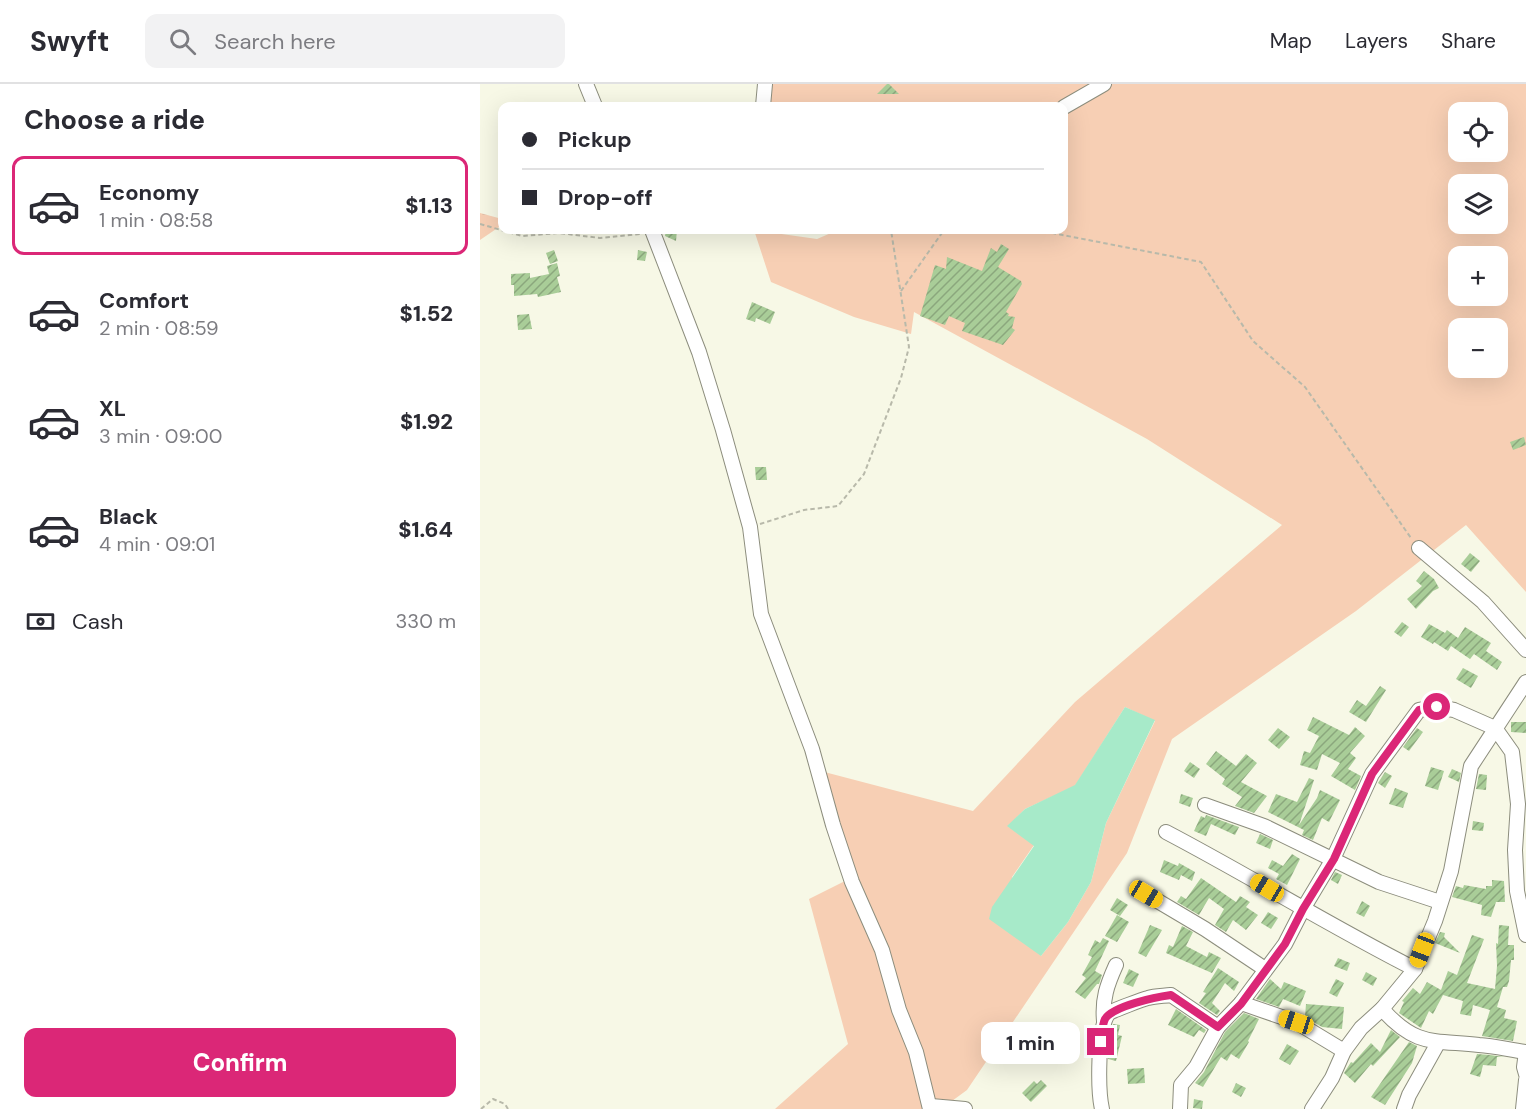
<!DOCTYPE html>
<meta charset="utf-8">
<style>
:root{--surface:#fff;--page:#f2f2f3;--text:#2b2b33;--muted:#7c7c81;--line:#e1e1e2;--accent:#db2777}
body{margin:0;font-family:"DM Sans",sans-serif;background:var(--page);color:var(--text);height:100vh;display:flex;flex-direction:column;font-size:22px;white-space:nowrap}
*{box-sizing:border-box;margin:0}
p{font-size:20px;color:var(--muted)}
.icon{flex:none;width:33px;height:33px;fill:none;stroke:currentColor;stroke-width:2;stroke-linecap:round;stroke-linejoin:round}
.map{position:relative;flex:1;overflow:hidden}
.panel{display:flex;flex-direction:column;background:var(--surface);width:480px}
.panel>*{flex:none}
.guide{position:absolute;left:18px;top:18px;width:570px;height:132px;border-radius:12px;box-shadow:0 6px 24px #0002;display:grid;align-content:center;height:132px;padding:0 24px;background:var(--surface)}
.controls{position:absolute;left:968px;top:18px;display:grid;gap:12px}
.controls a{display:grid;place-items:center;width:60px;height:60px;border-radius:12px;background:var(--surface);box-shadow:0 6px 24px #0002;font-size:30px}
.end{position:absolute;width:27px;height:27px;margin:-14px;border:8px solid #db2777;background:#fff;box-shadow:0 0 0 3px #fff}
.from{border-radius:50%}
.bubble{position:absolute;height:42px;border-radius:12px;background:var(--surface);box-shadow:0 6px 24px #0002;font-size:20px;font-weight:800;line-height:42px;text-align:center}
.car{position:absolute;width:18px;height:36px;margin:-18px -9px;border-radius:8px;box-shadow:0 0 4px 2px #0007;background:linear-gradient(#f5c518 24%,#345 0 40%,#f5c518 0 76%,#345 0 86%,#f5c518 0)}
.guide b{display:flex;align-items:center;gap:21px;height:57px;font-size:22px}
.guide b+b{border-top:2px solid var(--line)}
.guide i{width:15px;height:15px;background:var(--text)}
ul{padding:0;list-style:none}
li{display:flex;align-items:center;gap:18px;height:99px;margin:0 12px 9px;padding:0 12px;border:3px solid transparent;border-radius:12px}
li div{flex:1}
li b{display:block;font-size:22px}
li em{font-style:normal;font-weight:800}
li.active{border-color:var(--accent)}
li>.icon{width:54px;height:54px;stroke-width:1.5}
h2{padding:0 24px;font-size:27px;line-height:72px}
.pay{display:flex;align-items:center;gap:15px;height:66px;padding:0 24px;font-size:22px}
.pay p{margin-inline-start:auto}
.action{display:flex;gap:12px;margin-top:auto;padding:12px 24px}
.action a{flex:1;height:69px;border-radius:12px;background:var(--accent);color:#fff;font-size:24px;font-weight:800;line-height:69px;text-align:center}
header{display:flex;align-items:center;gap:36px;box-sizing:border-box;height:84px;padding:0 30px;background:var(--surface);border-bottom:2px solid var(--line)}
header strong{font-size:28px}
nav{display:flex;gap:33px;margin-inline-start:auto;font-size:21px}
.search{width:420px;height:54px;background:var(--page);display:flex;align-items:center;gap:15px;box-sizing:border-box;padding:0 21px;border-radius:12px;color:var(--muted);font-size:22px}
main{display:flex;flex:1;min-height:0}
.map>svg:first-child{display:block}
</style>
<header>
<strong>Swyft</strong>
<div class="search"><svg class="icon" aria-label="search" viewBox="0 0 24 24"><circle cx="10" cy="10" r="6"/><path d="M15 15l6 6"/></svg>Search here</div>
<nav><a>Map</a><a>Layers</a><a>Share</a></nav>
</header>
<main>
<section class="panel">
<h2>Choose a ride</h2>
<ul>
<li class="active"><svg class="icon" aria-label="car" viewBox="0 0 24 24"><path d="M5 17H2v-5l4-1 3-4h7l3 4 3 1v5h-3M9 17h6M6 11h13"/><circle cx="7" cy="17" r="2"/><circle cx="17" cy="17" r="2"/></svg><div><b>Economy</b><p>1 min · 08:58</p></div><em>$1.13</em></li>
<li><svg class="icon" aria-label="car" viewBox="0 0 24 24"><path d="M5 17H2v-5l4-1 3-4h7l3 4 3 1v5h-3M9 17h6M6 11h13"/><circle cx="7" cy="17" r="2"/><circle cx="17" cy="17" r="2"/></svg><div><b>Comfort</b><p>2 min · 08:59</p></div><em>$1.52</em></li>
<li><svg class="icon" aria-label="car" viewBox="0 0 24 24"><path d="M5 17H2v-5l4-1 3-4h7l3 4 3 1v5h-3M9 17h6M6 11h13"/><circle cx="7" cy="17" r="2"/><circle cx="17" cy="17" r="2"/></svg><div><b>XL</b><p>3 min · 09:00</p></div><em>$1.92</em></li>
<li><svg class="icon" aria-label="car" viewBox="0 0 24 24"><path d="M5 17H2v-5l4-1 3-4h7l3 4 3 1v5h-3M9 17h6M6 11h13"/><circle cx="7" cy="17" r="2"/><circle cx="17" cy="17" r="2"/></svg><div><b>Black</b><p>4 min · 09:01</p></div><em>$1.64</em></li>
</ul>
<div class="pay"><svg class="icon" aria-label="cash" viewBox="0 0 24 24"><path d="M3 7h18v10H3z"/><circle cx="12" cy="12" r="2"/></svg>Cash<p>330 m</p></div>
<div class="action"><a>Confirm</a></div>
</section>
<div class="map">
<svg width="1046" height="1025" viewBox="0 0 1046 1025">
<defs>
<pattern id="forest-firs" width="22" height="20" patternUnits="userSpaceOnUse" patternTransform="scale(1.5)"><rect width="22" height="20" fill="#f7cfb4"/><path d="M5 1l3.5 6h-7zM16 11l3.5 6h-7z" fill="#d4b29b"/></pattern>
<pattern id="building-hatch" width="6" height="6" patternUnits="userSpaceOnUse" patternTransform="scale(1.5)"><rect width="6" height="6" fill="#a9cd98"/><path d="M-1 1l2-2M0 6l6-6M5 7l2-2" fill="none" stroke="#8ba77d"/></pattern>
</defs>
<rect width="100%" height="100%" fill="#f7f8e6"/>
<path fill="#f7cfb4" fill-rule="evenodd" d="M 289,0 L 1046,0 L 1046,508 L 986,441 L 876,527 L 692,655 L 647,769 L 487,1006 L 461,1025 L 295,1025 L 368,960 L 329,815 L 365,797 L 333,685 L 493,727 L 595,618 L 802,441 L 667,355 L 434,228 L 431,250 L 374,233 L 291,198 L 274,146 L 337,155 L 358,146 L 584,146 L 584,22 L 287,22 ZM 978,28 L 1017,28 L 1017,68 L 978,68 ZM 978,100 L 1017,100 L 1017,140 L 978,140 ZM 978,172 L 1017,172 L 1017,212 L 978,212 ZM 978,244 L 1017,244 L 1017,284 L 978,284 ZM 645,623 L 675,637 L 626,739 L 611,798 L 588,838 L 561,872 L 532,793 L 554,761 L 528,742 L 545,725 L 595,702 Z"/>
<path fill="url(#forest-firs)" d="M 0,129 L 22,135 L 22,141 L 0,156 Z"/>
<path fill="#a7eac9" d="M 645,623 L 675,636 L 626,739 L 611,798 L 588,838 L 561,872 L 509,835 L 512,823 L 554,762 L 527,742 L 545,725 L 595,701 Z"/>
<g fill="url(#building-hatch)">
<path d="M 407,0 L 409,0 L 419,10 L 397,10 Z"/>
<path d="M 186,146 L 197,146 L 196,157 L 185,152 Z"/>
<path d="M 521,160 L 529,165 L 518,183 L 541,197 L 542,200 L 526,228 L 529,230 L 528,232 L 535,233 L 532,244 L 535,246 L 523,261 L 482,247 L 485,239 L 469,232 L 465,241 L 440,232 L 455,181 L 466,185 L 467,173 L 502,187 L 511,164 L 517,168 Z"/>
<path d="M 74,166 L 78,177 L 70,180 L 66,169 Z"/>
<path d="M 158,166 L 167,168 L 165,177 L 157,176 Z"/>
<path d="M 77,179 L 80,192 L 77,193 L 81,208 L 58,213 L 57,210 L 34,212 L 34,201 L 31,201 L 31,190 L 50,189 L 50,194 L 69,190 L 67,182 Z"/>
<path d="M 272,218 L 295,228 L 290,240 L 276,234 L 275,238 L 266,235 Z"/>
<path d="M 49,230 L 52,245 L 38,246 L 37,231 Z"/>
<path d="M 1044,353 L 1046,361 L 1033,366 L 1030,358 Z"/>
<path d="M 275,383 L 286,383 L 287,396 L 276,396 Z"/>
<path d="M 990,469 L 1000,477 L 991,488 L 981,480 Z"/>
<path d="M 944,487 L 954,495 L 959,504 L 953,507 L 936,525 L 927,515 L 942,502 L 936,497 Z"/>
<path d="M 922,538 L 929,543 L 921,553 L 914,548 Z"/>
<path d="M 949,540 L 965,549 L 967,546 L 978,554 L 985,543 L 1011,559 L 1006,567 L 1022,578 L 1017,586 L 994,570 L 990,575 L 971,562 L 968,567 L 954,558 L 953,560 L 941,553 Z"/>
<path d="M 983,584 L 998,592 L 991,604 L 976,595 Z"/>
<path d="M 900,602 L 906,606 L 886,638 L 869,628 L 877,616 L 886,622 Z"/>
<path d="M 833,633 L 869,651 L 875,643 L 885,652 L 870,669 L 876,674 L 868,685 L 881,692 L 875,706 L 851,692 L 860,679 L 842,670 L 837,686 L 820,681 L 824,667 L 830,669 L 839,652 L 827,646 Z"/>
<path d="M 1031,638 L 1046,638 L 1046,649 L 1031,648 Z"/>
<path d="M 798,644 L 810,653 L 799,665 L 788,656 Z"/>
<path d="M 937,644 L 943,648 L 929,667 L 923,663 Z"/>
<path d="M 736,667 L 756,682 L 766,670 L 777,679 L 761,698 L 787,712 L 774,729 L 755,722 L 762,713 L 742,700 L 745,695 L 726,680 Z"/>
<path d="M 710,678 L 720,685 L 714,694 L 704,687 Z"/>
<path d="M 951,683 L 964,687 L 958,706 L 945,702 Z"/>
<path d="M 972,685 L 981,689 L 979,698 L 968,693 Z"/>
<path d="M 905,688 L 912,692 L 905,704 L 898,699 Z"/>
<path d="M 999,690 L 1007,691 L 1006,706 L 996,705 Z"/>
<path d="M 829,694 L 834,696 L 819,741 L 837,714 L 840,706 L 860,716 L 849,738 L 842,734 L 833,756 L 822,751 L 824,746 L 788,728 L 796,710 L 817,718 Z"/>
<path d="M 915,704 L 928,709 L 923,724 L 909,720 Z"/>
<path d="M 701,710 L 713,714 L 710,723 L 699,719 Z"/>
<path d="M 726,731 L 759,743 L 755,751 L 731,740 L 726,752 L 714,747 L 721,732 L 725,734 Z"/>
<path d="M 993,737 L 1004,739 L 1003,747 L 992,746 Z"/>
<path d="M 780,750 L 793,756 L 790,765 L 776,759 Z"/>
<path d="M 812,770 L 820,775 L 807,801 L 796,795 L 799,790 L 788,784 L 792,776 L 803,782 Z"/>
<path d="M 684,776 L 698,782 L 699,779 L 715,788 L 712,797 L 701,791 L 699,796 L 680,788 Z"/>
<path d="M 855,788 L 862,791 L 858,800 L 851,796 Z"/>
<path d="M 721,794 L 756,818 L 760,812 L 770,818 L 766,823 L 778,831 L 766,846 L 753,836 L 746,848 L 735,841 L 744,825 L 729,814 L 719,831 L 697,818 L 701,812 L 706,815 Z"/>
<path d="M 1012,796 L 1024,797 L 1025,818 L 1016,818 L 1011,833 L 1001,831 L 1002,821 L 972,813 L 976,802 L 983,804 L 984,801 L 1006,805 L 1006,802 L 1012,802 Z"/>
<path d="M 637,814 L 648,821 L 640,832 L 630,826 Z"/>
<path d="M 882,817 L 890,822 L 884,833 L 876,829 Z"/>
<path d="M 788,828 L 798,834 L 791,845 L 781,839 Z"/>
<path d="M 637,831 L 649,838 L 637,858 L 625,852 Z"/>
<path d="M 670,841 L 682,846 L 666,873 L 658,869 Z"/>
<path d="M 1019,841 L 1029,842 L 1028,861 L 1034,861 L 1034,876 L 1031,876 L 1029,897 L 1027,903 L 1023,903 L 1017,923 L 1026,926 L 1024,934 L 1037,937 L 1033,957 L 1002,952 L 1010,926 L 993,921 L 991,932 L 980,930 L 983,917 L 963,911 L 953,930 L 949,927 L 941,944 L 919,929 L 924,918 L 922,917 L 933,904 L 940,910 L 947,898 L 961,906 L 968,887 L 977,891 L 992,851 L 1004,855 L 987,899 L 1015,905 L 1017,882 L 1016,859 L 1018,860 Z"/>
<path d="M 702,842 L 713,848 L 706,862 L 727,873 L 729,868 L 741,874 L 732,889 L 686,869 L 689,861 L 693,863 Z"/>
<path d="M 960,848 L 965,849 L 964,853 L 980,869 L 955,859 Z"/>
<path d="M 623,854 L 629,857 L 615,887 L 622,891 L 619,900 L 617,900 L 605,915 L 595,908 L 606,894 L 602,891 L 612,873 L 608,871 L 615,856 L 620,859 Z"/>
<path d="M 858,874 L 870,879 L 867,887 L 854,882 Z"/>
<path d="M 738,884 L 759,898 L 754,907 L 745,899 L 732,919 L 740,927 L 737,931 L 719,919 L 726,909 L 723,908 Z"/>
<path d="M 649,885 L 659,890 L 653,903 L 643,899 Z"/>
<path d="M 886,888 L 897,894 L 893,902 L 882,896 Z"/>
<path d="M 790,895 L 801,905 L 804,898 L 826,907 L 820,922 L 803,915 L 799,923 L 776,915 Z"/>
<path d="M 856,895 L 864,899 L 857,913 L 849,909 Z"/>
<path d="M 826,920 L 864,923 L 862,945 L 842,943 L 825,933 Z"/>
<path d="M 696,925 L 726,946 L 724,949 L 719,946 L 714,953 L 688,941 Z"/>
<path d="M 764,929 L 779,935 L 768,957 L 769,958 L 759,975 L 751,970 L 747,977 L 741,973 L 723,1003 L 715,999 L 724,988 L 745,948 Z"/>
<path d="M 633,940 L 640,941 L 638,951 L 642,952 L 636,977 L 628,975 Z"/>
<path d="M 911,946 L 920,953 L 893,982 L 891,980 L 875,999 L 864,989 L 871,978 L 873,979 L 891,959 L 900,968 Z"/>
<path d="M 929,958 L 937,962 L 932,979 L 905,1021 L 891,1013 Z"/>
<path d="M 807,960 L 819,967 L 810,981 L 799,975 Z"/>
<path d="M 997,970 L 1010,971 L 1024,973 L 1017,973 L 1016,982 L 1003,981 L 1000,993 L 990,990 Z"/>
<path d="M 664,984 L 665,999 L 648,1000 L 647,985 Z"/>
<path d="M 561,996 L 567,1002 L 551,1018 L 542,1009 L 554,997 L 557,1000 Z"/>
<path d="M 756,999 L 766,1004 L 761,1013 L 752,1008 Z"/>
<path d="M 714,1015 L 723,1017 L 722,1025 L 713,1024 Z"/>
</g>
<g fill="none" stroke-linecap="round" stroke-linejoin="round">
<defs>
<g id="minor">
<path d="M 106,0 L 115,22"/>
<path d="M 283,22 L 285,0"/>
<path d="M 584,23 L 624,0"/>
<path d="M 172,146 L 219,268 L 243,346 L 270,443 L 281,530 L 332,665 L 353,741 L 372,798 L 402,866 L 419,926 L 436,968 L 450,1025"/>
<path d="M 939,464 L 1003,518 L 1046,566"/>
<path d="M 725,721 L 784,742 L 899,798 L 960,818"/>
<path d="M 686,748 C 770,792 850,842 935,885"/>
<path d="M 666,810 L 725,845 L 785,885"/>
<path d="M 761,919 L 816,938 L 864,967"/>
<path d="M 902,925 C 936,963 953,956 999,961 C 1015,962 1030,966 1046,968"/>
<path d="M 624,937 C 622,915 627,901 636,881"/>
<path d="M 1046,968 L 1044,983 L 1046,990"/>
<path d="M 451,1022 L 485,1025"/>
<path d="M 622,1025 C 618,1008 617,941 629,929 C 632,927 663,915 668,914 C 675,912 684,912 691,911 L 738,943"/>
<path d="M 700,1025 L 701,1001 L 716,983 L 738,943 L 761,919 L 805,860 L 823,825 L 853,775 L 892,690 L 939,626 L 957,623 L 974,626 L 1015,644 L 1032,668 L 1038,720 L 1035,766 L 1037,807 L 1046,851"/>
<path d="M 832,1025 L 852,994 L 864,967 L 881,944 L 902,925 L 935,885 L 955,837 L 971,787 L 991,682 L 1046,598"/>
<path d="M 924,1025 L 929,1011 L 958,959"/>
<path d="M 1043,1025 L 1046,996"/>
</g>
</defs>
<use href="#minor" stroke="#8c8d7d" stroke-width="16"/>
<g stroke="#b8b9aa" stroke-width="2" stroke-dasharray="4.5 3" stroke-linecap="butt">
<path d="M 0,140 L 42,152 L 79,149 L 120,154 L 161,150"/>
<path d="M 557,146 L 721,178 L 773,257 L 825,303 L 931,454"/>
<path d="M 421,207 L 464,146"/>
<path d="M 280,440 L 324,426 L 358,422 L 384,390 L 421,294 L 429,263 L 411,146"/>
<path d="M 1,1025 L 13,1015 L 25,1020 L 28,1025"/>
</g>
<use href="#minor" stroke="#fff" stroke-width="14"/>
</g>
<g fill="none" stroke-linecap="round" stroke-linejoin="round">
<path stroke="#db2777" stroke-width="8" d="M 621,958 C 622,951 622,941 625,935 C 633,922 676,913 691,911 L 738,943 L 761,920 L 805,860 L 823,825 L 854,775 L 892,690 L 939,626 L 957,623"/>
</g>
</svg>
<div class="controls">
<a><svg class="icon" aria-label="locate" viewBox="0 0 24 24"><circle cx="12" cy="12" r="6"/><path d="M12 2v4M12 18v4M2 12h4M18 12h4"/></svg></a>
<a><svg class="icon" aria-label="layers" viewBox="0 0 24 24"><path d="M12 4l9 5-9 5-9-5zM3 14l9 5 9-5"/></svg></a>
<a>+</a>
<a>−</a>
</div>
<i class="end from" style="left:957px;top:623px"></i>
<i class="end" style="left:621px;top:958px"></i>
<div class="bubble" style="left:501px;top:938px;width:99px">1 min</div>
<i class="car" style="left:787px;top:804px;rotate:301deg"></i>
<i class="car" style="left:666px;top:810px;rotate:121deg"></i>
<i class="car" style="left:942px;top:866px;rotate:201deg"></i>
<i class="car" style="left:816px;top:938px;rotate:288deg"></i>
<div class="guide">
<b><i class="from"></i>Pickup</b>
<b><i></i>Drop-off</b>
</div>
</div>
</main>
